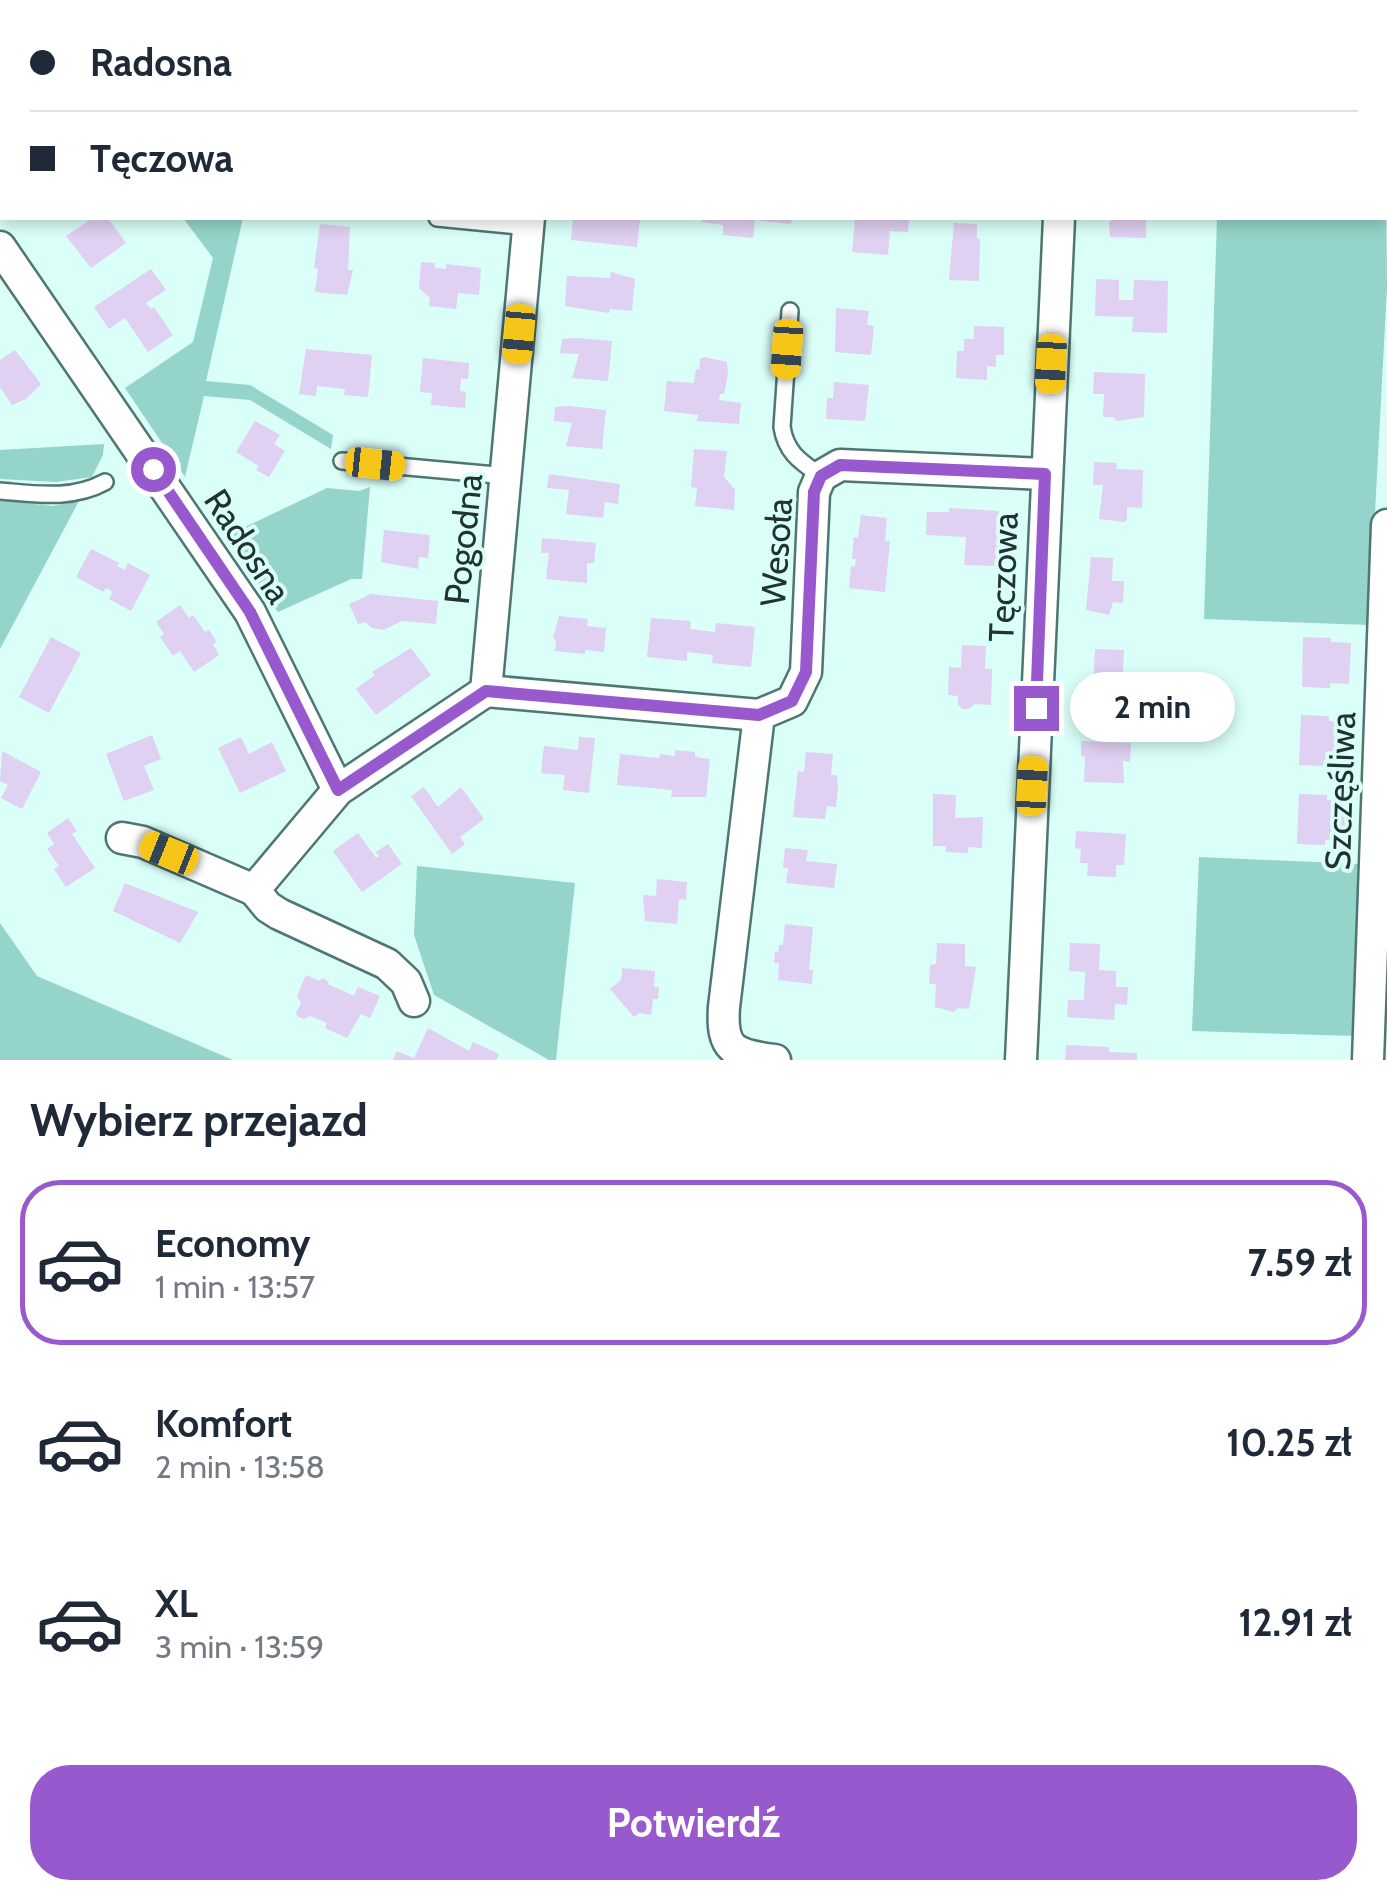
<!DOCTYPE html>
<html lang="pl">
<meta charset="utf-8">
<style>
:root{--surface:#fff;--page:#f2f2f3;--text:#1f2937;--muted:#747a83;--line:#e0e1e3;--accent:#9858ce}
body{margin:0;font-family:Cabin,sans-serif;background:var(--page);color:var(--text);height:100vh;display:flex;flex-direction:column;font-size:38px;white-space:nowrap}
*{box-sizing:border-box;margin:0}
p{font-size:32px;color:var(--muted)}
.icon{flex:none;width:55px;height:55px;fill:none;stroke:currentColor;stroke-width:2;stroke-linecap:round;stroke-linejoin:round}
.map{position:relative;height:1060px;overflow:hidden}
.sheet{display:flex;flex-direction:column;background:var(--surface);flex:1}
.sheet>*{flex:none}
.top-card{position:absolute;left:0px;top:0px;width:1388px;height:220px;box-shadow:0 5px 15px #0003;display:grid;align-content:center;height:220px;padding:0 30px;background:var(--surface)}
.end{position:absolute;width:45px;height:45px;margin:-22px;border:12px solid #9858ce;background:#fff;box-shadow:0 0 0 5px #fff}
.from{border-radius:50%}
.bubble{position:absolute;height:70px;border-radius:35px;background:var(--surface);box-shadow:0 5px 15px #0003;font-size:32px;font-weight:800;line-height:70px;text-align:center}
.car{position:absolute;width:30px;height:60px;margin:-30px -15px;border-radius:12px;box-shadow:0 0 8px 2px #0007;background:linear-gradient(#f5c518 24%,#345 0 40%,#f5c518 0 76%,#345 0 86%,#f5c518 0)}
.top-card b{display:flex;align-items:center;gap:35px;height:95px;font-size:38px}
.top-card b+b{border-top:2px solid var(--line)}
.top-card i{width:25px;height:25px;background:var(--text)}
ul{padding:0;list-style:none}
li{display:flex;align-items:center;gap:30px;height:165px;margin:0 20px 15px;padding:0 10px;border:5px solid transparent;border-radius:40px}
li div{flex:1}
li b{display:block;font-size:38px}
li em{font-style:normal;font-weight:800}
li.on{border-color:var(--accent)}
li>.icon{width:90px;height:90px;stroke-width:1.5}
h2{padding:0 30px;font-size:45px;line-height:120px}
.button{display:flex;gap:20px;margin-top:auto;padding:20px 30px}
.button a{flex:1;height:115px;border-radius:40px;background:var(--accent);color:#fff;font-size:40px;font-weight:800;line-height:115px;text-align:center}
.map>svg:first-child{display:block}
</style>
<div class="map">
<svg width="1387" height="1060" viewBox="0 0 1387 1060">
<rect width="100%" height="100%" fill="#dafef8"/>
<g fill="#95d4ca">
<path d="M 17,0 L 290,0 L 19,2 Z"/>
<path d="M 1385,44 L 1387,288 L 1369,625 L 1204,619 L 1217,218 L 1385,218 Z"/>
<path d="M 183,218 L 243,218 L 206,381 L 250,385 L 333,435 L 331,449 L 250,400 L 204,396 L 185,477 L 125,388 L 193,342 L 213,258 Z"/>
<path d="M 104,444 L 103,455 L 92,477 L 56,482 L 0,479 L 0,450 Z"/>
<path d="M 370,487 L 362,579 L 351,579 L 278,612 L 226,536 L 327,488 L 359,491 Z"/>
<path d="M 0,500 L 53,506 L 79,501 L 0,649 Z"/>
<path d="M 1199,857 L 1361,864 L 1356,1036 L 1192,1031 Z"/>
<path d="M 417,866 L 575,883 L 556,1060 L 549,1060 L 434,995 L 414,935 Z"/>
<path d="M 0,923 L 37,976 L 233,1060 L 0,1060 Z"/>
</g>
<g fill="#e0d0f1">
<path d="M 93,218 L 98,221 L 108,218 L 126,243 L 91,268 L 66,236 Z"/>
<path d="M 573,218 L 640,219 L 637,247 L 571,240 Z"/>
<path d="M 702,218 L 792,218 L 791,224 L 755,220 L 753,238 L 723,235 L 723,225 L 702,222 Z"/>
<path d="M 855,218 L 909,218 L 908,232 L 890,231 L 888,255 L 852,252 Z"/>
<path d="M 1113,218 L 1146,218 L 1146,238 L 1110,237 L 1109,223 Z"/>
<path d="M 954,223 L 977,224 L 977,239 L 980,239 L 979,281 L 949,280 Z"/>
<path d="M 320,224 L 350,227 L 348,270 L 353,270 L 347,295 L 315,292 L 318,269 L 314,268 Z"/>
<path d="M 421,262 L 435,263 L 435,268 L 446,269 L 446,264 L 481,268 L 479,295 L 458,293 L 456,309 L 429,306 L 430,298 L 419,288 Z"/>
<path d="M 151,269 L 166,290 L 146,303 L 151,309 L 154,307 L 173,335 L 148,352 L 125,318 L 109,329 L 94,307 Z"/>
<path d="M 611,272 L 635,279 L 632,311 L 610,309 L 609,313 L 565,306 L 567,276 L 610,278 Z"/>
<path d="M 1096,279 L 1119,280 L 1119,300 L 1133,300 L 1134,280 L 1168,281 L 1167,333 L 1132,332 L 1133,317 L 1095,316 Z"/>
<path d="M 836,308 L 869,311 L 867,325 L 874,326 L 871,355 L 835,352 Z"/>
<path d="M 974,326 L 1004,327 L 1004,355 L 996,355 L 996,367 L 987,366 L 987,380 L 956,378 L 957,351 L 964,351 L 964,339 L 974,339 Z"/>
<path d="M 576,338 L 612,341 L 608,381 L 572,378 L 579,354 L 560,353 L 562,339 Z"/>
<path d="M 306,349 L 372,355 L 368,397 L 344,395 L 345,389 L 317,386 L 316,396 L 299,394 Z"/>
<path d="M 15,350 L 41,384 L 26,399 L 12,405 L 0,387 L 0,360 Z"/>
<path d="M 704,357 L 727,362 L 728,374 L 724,394 L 720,394 L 719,400 L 741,403 L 739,424 L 697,421 L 698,415 L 664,411 L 667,381 L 694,383 L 696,369 L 699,370 L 700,359 Z"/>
<path d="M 423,358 L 469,363 L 468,379 L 461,379 L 460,391 L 466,392 L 465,408 L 431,405 L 432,393 L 420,392 Z"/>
<path d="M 1094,372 L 1145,374 L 1144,417 L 1117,421 L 1113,417 L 1103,417 L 1104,394 L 1093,394 Z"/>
<path d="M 834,382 L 869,385 L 865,421 L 826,419 L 827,398 L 833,398 Z"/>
<path d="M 569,406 L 606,410 L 602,449 L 566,446 L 572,423 L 554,421 L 555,407 Z"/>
<path d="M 255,421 L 280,435 L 274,444 L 285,451 L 269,477 L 256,470 L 259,466 L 236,452 Z"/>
<path d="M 694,449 L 727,451 L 724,477 L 735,490 L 734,510 L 695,506 L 697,488 L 691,487 Z"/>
<path d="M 1094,462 L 1117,463 L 1116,469 L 1143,470 L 1142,508 L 1127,507 L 1127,520 L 1124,522 L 1099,519 L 1103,485 L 1093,485 Z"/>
<path d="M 549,474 L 620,484 L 618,504 L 605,502 L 603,518 L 566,514 L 569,490 L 547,488 Z"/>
<path d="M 949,508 L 999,511 L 998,532 L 1004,533 L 1004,545 L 998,545 L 997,566 L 964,565 L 966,537 L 926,535 L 927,512 L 949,512 Z"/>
<path d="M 861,515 L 887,518 L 885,541 L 890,541 L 885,592 L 849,588 L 851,566 L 855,567 L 856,559 L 852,559 L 854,537 L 858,538 Z"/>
<path d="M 384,530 L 430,535 L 428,558 L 419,557 L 418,569 L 381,562 Z"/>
<path d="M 542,538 L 596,543 L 594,563 L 587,563 L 587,583 L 546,579 L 549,553 L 541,553 Z"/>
<path d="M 91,549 L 119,563 L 117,566 L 125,570 L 128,563 L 150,575 L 131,611 L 109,599 L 113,592 L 106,588 L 103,592 L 76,577 Z"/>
<path d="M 1091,557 L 1113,558 L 1112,581 L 1124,581 L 1123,603 L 1113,602 L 1109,615 L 1086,610 Z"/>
<path d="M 371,594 L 438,601 L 436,624 L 402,621 L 383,630 L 372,628 L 365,622 L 358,624 L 349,604 Z"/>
<path d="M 180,605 L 189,618 L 193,615 L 205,632 L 209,630 L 217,642 L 213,644 L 219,655 L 194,672 L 180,651 L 173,656 L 160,637 L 164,634 L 156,622 Z"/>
<path d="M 559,616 L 588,619 L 587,626 L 606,628 L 604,652 L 585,650 L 585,654 L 555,651 L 556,641 L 553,638 Z"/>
<path d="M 651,618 L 691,621 L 690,629 L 715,632 L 716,623 L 755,627 L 751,667 L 712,663 L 713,655 L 687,652 L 687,661 L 647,657 Z"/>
<path d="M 51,637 L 81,653 L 49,713 L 19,697 Z"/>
<path d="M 1303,637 L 1331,638 L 1331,642 L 1351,643 L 1349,684 L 1330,683 L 1330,688 L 1302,687 Z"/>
<path d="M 962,645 L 986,646 L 985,669 L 992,669 L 991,705 L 974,704 L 969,709 L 962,709 L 958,705 L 958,696 L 948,695 L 949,667 L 961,668 Z"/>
<path d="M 411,648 L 431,675 L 376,715 L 356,689 L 375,675 L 372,672 Z"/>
<path d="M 1095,649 L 1124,650 L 1122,692 L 1093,691 Z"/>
<path d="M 1301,715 L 1329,716 L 1329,721 L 1348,722 L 1347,762 L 1327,761 L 1327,766 L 1299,765 Z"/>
<path d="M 152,735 L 161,759 L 144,766 L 154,790 L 124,801 L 106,754 Z"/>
<path d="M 241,737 L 249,754 L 272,742 L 286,771 L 240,793 L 218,748 Z"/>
<path d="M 579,737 L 595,738 L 589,793 L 563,790 L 565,775 L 541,773 L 544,746 L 578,750 Z"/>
<path d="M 1081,741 L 1131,743 L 1130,762 L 1123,761 L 1124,783 L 1084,782 L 1085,757 L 1081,756 Z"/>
<path d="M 675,750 L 695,752 L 695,757 L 710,759 L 706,797 L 671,797 L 672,790 L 617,785 L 620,754 L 659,758 L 660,754 L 675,756 Z"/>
<path d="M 2,751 L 41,772 L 22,809 L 1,798 L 8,785 L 0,781 Z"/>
<path d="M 806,752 L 833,754 L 831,775 L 837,775 L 838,788 L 836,807 L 827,806 L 825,819 L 793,817 L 798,771 L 804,772 Z"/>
<path d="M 424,787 L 438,807 L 461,787 L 484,819 L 460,837 L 465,844 L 452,854 L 411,796 Z"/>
<path d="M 933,794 L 956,795 L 955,818 L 983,817 L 982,848 L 968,847 L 968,853 L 946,852 L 946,846 L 933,846 Z"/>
<path d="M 1299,794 L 1327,795 L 1327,800 L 1346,800 L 1345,841 L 1325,840 L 1325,845 L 1297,844 Z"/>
<path d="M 68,818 L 77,831 L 72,834 L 95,868 L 66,887 L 54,869 L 59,866 L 47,849 L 54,844 L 47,833 Z"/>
<path d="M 1076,831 L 1126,834 L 1124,865 L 1116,865 L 1116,877 L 1087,876 L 1088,863 L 1080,863 L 1081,849 L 1075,848 Z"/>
<path d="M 358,833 L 376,858 L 379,856 L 376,852 L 388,844 L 402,864 L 362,892 L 333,851 Z"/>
<path d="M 785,848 L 808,850 L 806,861 L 837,864 L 834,888 L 786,883 L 788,868 L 783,868 Z"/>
<path d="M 657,879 L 687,882 L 686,900 L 679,899 L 677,924 L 645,921 L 643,895 L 656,896 Z"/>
<path d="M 125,883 L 198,912 L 180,943 L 113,911 Z"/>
<path d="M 785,924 L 813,927 L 809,970 L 813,970 L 812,984 L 778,980 L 779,963 L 774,963 L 775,952 L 778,953 L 779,945 L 783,945 Z"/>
<path d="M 937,943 L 965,944 L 965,966 L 976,967 L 969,1009 L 958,1008 L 954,1012 L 935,1007 L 936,984 L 929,984 L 930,965 L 936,964 Z"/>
<path d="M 1070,943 L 1100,944 L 1099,970 L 1116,971 L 1116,987 L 1128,987 L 1127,1005 L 1115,1004 L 1114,1020 L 1067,1017 L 1068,1000 L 1084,1000 L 1085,972 L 1069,971 Z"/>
<path d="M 622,968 L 655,971 L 654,987 L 659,987 L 658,999 L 653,999 L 651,1015 L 639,1013 L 634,1017 L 610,989 L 621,980 Z"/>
<path d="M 306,975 L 320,981 L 322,978 L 329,982 L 328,984 L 354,996 L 358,987 L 380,996 L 370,1018 L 361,1014 L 347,1038 L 325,1028 L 327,1023 L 310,1016 L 304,1019 L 298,1017 L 296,1013 L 301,1003 L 297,996 Z"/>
<path d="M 428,1028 L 469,1051 L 473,1042 L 499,1054 L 496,1060 L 393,1060 L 397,1051 L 414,1058 Z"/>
<path d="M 1066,1045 L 1109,1047 L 1109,1052 L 1137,1053 L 1137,1060 L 1065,1060 Z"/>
</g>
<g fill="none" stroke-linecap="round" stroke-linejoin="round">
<defs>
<g id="lane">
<path d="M 437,218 L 528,227"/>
<path d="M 790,311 L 782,427 C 786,453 801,462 821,476"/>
<path d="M 342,461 L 507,476"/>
<path d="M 0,491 C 36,494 72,500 105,482"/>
</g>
<g id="street">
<path d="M 748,0 L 751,2"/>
<path d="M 550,2 L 550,0"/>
<path d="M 1068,2 L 1068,0"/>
<path d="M 1385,19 L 1387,19"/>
<path d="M 0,247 L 250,612 L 338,790"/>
<path d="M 486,691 L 759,715"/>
<path d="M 122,838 L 143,842 L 254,890 L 338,790 L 486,691 L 529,218"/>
<path d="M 254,890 L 268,907 L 279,914 L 387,964 L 406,982 L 414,1001"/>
<path d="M 775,1060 C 734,1055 721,1050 724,1007 L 759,715 L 792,701 L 806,672 L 814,492 L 821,476 L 840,465 L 1045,474"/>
<path d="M 1021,1060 L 1059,218"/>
<path d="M 1368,1060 L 1387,525"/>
</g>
</defs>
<use href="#lane" stroke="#4d7770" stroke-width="20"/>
<use href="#street" stroke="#4d7770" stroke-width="35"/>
<use href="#lane" stroke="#fff" stroke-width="15"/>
<use href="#street" stroke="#fff" stroke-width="30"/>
</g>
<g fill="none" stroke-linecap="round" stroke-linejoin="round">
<path stroke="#9858ce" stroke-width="12" d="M 153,469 L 250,612 L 338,790 L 486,691 L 759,715 L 792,701 L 806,672 L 814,492 L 821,476 L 840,465 L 1045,474 L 1036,708"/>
</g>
<g text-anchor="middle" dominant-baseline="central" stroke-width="8" stroke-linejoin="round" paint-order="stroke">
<g font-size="35" fill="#213330" stroke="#dafef8">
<text transform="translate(463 539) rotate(-84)">Pogodna</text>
<text transform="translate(248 546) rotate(57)">Radosna</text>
<text transform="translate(776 552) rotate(-86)">Wesoła</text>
<text transform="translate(1003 577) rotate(-88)">Tęczowa</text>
<text transform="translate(1340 791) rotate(-88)">Szczęśliwa</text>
</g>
</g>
</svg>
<i class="end from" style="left:153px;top:469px"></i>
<i class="end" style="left:1036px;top:708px"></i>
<div class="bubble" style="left:1070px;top:672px;width:165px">2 min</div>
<i class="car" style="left:519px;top:334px;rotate:185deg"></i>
<i class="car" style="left:787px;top:349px;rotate:184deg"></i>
<i class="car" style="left:1051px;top:364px;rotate:183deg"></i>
<i class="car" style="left:375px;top:464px;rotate:96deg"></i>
<i class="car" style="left:1032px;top:786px;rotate:3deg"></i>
<i class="car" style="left:169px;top:853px;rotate:292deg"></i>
<div class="top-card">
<b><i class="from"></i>Radosna</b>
<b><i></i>Tęczowa</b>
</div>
</div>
<section class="sheet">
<h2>Wybierz przejazd</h2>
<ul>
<li class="on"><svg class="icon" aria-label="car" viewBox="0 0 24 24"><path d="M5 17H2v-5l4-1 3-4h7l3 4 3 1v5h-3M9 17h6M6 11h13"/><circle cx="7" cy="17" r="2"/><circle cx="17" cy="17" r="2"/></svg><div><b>Economy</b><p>1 min · 13:57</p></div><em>7.59 zł</em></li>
<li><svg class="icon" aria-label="car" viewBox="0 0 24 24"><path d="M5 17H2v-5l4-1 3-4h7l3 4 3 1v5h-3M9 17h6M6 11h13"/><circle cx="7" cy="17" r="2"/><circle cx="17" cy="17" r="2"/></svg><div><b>Komfort</b><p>2 min · 13:58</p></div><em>10.25 zł</em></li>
<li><svg class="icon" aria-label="car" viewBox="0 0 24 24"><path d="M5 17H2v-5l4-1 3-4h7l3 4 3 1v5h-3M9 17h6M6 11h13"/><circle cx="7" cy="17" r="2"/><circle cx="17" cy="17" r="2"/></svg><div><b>XL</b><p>3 min · 13:59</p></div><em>12.91 zł</em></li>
</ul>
<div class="button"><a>Potwierdź</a></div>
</section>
